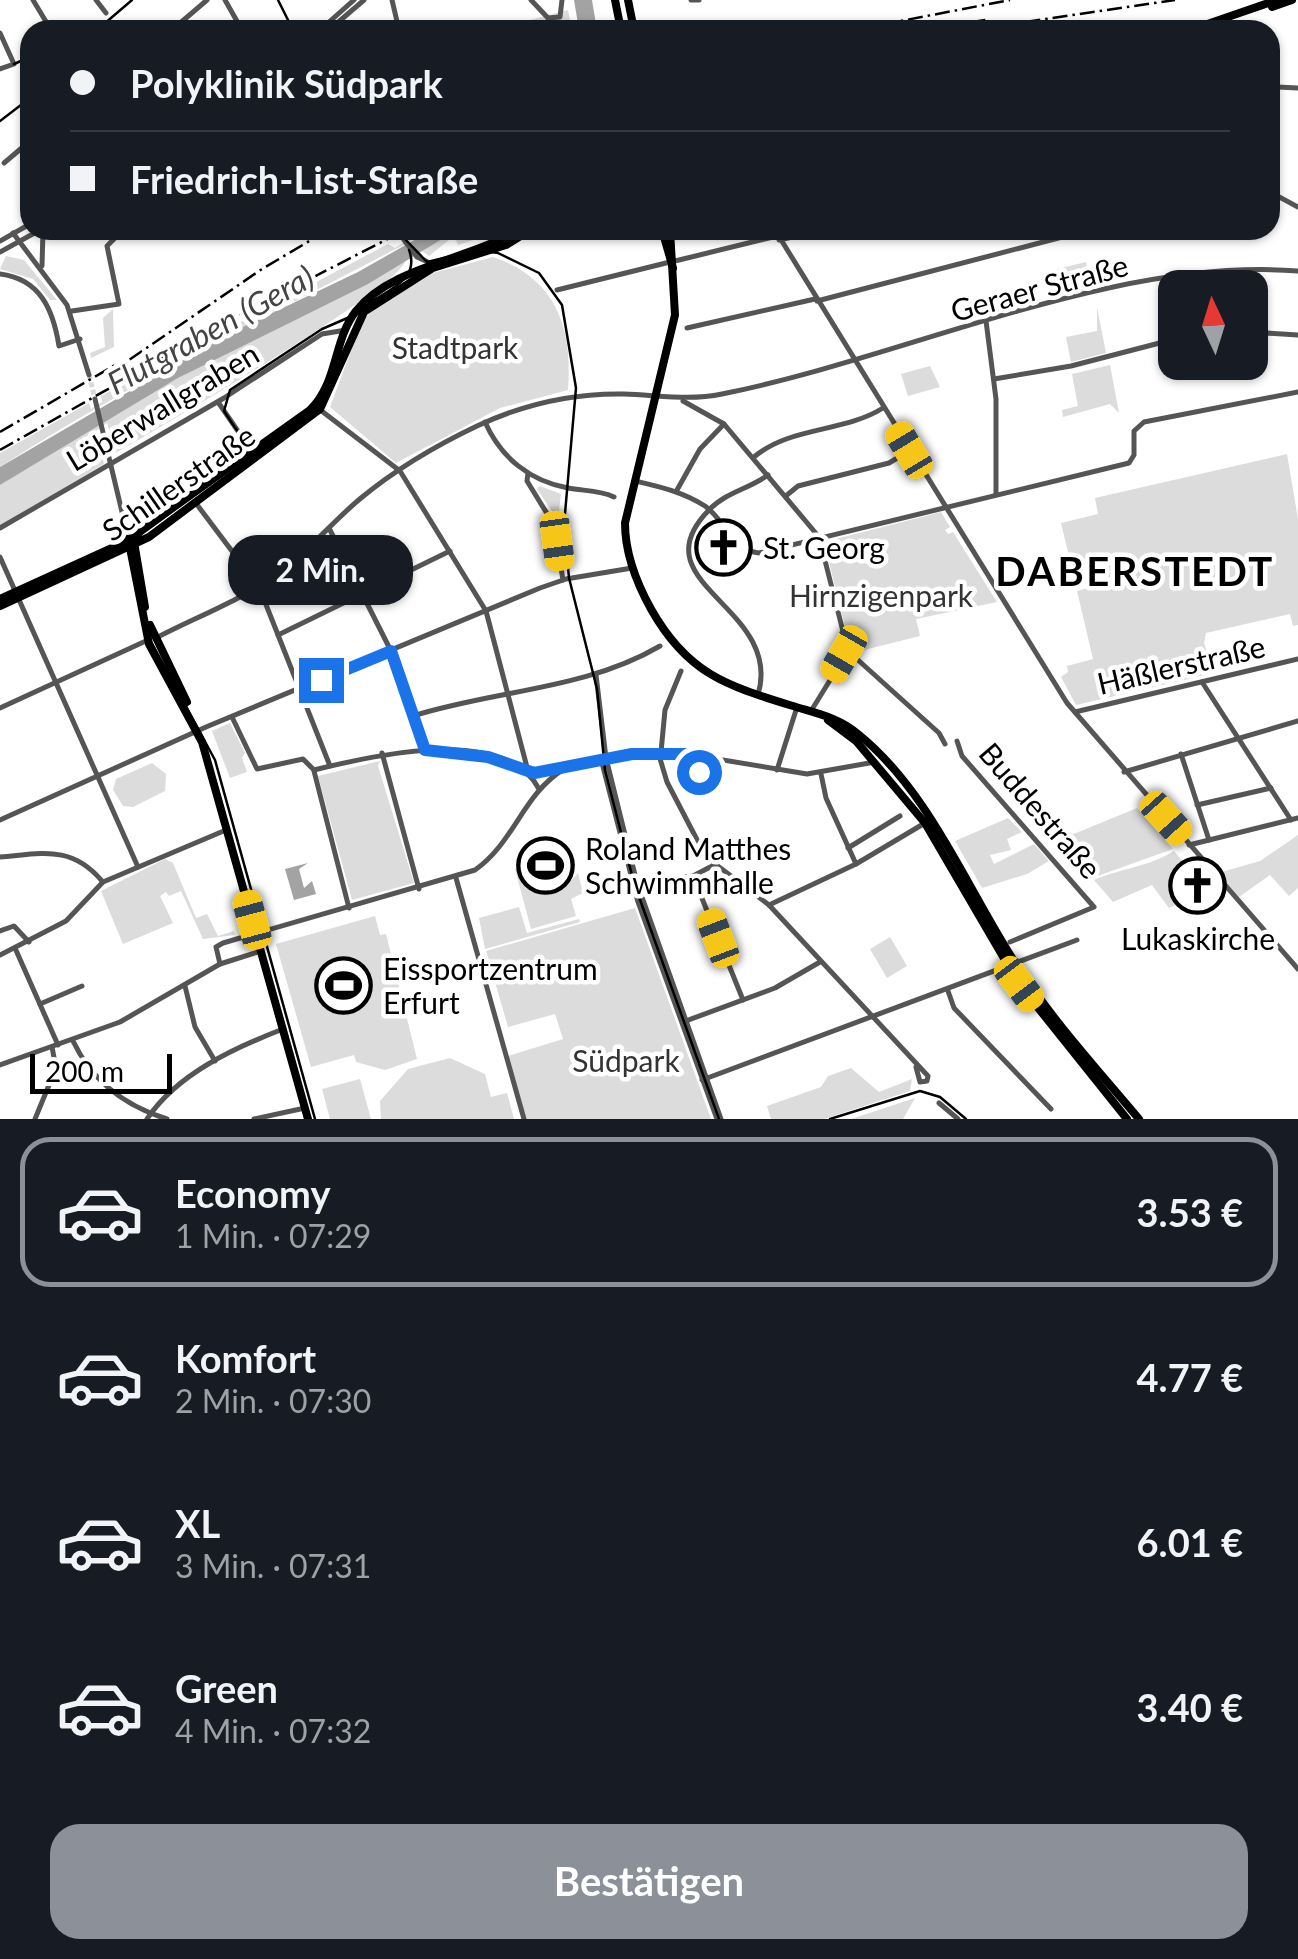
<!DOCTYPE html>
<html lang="de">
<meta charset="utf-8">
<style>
:root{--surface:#171b24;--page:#20242c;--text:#f1f3f6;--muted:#9ea1a6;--line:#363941;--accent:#8c9099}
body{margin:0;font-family:Lato,sans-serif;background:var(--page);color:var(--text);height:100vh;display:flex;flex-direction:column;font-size:38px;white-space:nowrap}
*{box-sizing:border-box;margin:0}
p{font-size:32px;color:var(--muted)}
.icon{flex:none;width:55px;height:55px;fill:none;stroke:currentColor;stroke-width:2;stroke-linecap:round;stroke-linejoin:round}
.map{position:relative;height:1119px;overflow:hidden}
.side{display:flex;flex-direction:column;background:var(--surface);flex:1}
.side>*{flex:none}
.banner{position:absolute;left:20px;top:20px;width:1260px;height:220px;border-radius:30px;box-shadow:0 2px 8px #0004;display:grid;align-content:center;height:220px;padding:0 50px;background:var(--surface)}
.needle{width:65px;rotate:356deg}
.tools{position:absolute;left:1158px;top:270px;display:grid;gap:20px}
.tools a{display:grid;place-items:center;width:110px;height:110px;border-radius:20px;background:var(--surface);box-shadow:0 2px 8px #0004;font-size:50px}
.scale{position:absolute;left:30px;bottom:25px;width:142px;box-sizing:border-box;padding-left:10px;border:5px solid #000;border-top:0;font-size:28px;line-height:35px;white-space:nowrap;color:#000;-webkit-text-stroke:8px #fff;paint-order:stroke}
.end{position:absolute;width:45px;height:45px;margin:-22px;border:12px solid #1a73e8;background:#fff;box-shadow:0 0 0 5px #fff}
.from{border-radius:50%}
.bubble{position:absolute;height:70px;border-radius:30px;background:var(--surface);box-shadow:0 2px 8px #0004;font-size:32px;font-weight:700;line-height:70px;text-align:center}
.car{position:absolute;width:30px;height:60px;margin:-30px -15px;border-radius:12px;box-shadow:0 0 8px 2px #0007;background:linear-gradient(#f5c518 24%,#345 0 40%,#f5c518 0 76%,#345 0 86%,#f5c518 0)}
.banner b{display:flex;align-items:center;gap:35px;height:95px;font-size:38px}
.banner b+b{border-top:2px solid var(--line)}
.banner i{width:25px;height:25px;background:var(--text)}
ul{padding:18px 0 0;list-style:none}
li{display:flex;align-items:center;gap:30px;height:150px;margin:0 20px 15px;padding:0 30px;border:5px solid transparent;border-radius:30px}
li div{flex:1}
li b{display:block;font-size:38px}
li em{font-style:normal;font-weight:700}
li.on{border-color:var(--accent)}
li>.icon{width:90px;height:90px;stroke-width:1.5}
.cta{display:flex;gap:20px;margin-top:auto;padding:20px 50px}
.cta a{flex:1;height:115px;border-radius:30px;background:var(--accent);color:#fff;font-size:40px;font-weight:700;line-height:115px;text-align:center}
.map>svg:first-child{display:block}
</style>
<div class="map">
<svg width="1298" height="1119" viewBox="0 0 1298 1119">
<rect width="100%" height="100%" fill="#fff"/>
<g fill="#dcdcdc">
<path d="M 568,10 L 572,30 L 527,30 L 526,21 Z"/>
<path d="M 424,230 L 432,230 C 286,307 138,378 0,467 L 0,453 L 89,403 L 91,409 L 102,402 L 101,396 L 388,244 L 395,248 Z"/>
<path d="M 457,230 L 504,230 L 458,245 L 454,236 L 429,256 L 422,251 Z"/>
<path d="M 6,256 L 24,260 L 57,300 L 50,300 L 33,279 L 0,269 Z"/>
<path d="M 493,257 C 555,278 573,326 568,390 L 500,408 L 396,463 L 330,407 L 362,321 L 370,313 L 433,273 Z"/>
<path d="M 405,261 C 402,286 155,431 116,453 L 107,423 L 96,431 L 104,464 L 0,526 L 0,485 L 11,478 L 178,378 Z"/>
<path d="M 1086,262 L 1092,289 L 1063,295 L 1057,269 Z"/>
<path d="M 1097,307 L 1106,353 L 1071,362 L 1066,337 L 1097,331 Z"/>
<path d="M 113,309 L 114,347 L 91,358 L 90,353 L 105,347 L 103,318 Z"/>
<path d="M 1110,365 L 1119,413 L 1110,404 L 1063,417 L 1062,410 L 1078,406 L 1072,374 Z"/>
<path d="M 930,366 L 940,387 L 908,396 L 901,374 Z"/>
<path d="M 1287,454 L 1298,519 L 1298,625 L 1293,626 L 1290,614 L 1206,633 L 1204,643 L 1214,673 L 1076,705 L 1061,677 L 1068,672 L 1067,666 L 1093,659 L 1077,591 L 1110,582 L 1106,569 L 1074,576 L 1061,523 L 1098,514 L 1095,498 Z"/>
<path d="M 540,486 L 561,494 L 558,520 L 537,489 Z"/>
<path d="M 941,512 L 950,527 L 945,530 L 948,534 L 953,532 L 997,602 L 916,619 L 920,636 L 856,652 L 849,643 L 824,542 Z"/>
<path d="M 230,723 L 245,753 L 242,758 L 247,772 L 230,778 L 212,731 Z"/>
<path d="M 380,761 L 378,766 L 414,883 L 352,900 L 318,776 Z"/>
<path d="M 152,763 L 166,774 L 165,791 L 133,807 L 123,806 L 113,790 L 116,779 Z"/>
<path d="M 1137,808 L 1173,849 L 1092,878 L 1059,840 Z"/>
<path d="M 1008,818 L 1022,832 L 1007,839 L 1011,850 L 990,855 L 994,864 L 1034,844 L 1049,861 L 1027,874 L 982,888 L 955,841 Z"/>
<path d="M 1298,835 L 1298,888 L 1289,896 L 1270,875 L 1239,897 L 1218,873 L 1260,861 Z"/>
<path d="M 1174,851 L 1189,869 L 1199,864 L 1218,887 L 1169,908 L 1152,885 L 1113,902 L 1094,880 C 1121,868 1149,867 1174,851 Z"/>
<path d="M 165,859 L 173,863 L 196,918 L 207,914 L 218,936 L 234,931 L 235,935 L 203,939 L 181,891 L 169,896 L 166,892 L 160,896 L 173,923 L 123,944 L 101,891 Z"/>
<path d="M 519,867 L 525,871 L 531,891 L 572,880 L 578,873 L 583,893 L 571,899 L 576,916 L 531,929 L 515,869 Z"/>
<path d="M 519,907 L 527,933 L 579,919 L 580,922 L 485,949 L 479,918 Z"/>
<path d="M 635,908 L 711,1119 L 525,1119 L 508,1056 L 563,1039 L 555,1014 L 508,1027 L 486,951 Z"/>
<path d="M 375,916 L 380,935 L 386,934 L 417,1059 L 385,1070 L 356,1062 L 354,1055 L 311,1067 L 276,944 Z"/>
<path d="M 890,937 L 907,966 L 887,978 L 870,949 Z"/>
<path d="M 450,1058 L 485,1074 L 491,1097 L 507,1093 L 514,1119 L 381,1119 L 380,1101 L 408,1069 Z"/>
<path d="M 851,1068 L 879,1092 L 912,1079 L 910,1091 L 824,1119 L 771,1119 L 767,1106 L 821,1087 L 828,1076 Z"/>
<path d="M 360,1079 L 371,1119 L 330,1119 L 322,1089 Z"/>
<path d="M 915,1098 L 903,1119 L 851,1119 Z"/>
</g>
<g fill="#a3a3a3">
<path d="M 574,0 L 592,0 L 597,30 L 579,30 Z"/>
<path d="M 432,230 L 457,230 L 368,284 L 178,378 L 0,485 L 0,467 L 224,336 L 358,272 Z"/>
<path d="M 308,863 L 299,869 L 304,888 L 312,881 L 316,894 L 294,900 L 285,869 Z"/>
</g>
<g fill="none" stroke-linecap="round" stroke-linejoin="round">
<path stroke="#d9d9d9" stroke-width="5" stroke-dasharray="5 2.5" stroke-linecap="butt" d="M 89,375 L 95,399"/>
<g stroke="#555" stroke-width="5">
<path d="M 33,0 L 51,30"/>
<path d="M 96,0 L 106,13"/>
<path d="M 225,0 L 242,30"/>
<path d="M 392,0 L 399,30"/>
<path d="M 531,0 L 548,18"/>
<path d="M 691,0 L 699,0"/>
<path d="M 548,18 L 560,17 L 562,0"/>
<path d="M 185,20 L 191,30"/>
<path d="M 172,30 L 207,0"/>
<path d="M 320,30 L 354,0"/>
<path d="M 329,30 L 364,0"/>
<path d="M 495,30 L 530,25 L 541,30"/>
<path d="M 0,33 L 14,64 L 0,69"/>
<path d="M 1277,87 L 1298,88"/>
<path d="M 4,163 L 30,141"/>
<path d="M 1270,192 L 1298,207"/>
<path d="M 775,230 L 1067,703 L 1298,969"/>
<path d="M 13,233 L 67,305 L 89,375"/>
<path d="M 404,240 L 417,257 L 430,263"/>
<path d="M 779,240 L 824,230"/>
<path d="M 0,241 L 30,224"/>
<path d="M 0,252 L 40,230"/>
<path d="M 675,261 L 777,236"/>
<path d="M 42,266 L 43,230"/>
<path d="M 0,274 C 40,279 53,309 59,346 L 80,339"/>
<path d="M 557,290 L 670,262"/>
<path d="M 817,301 L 1089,230"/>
<path d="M 72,311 L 119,304 L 107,246 L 123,230"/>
<path d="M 986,321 L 996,399 L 996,494"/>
<path d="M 687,328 L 815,299"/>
<path d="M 1250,332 L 1298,335"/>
<path d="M 994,379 L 1071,366 L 1175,339"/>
<path d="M 95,399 L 128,537"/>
<path d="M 683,401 L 724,424 L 819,537 L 848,651 L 939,733 L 945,744"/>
<path d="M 218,402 L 253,453"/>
<path d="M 319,409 L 400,471 L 486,611 L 528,771"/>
<path d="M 485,422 C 501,458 530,481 568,488 C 583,491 600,490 614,497"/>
<path d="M 754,457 C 791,426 843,433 883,408"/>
<path d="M 528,473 L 527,481 L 554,525 L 563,580"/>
<path d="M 635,481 C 661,487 683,492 705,506 C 725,520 733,551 759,553 L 1129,463 L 1134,455 L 1134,431 L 1144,422 L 1298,392"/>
<path d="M 677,490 L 700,449 L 724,424"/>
<path d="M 787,495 L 798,486 L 889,463 L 909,451"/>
<path d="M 195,502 L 259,587 L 330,766"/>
<path d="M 0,528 L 224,398 L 322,334 L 346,330"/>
<path d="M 329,528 L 391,651 L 425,750"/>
<path d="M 0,557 L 138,867"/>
<path d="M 278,635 L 450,551"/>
<path d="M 156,638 C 196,617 240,601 277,574 C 308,552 332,522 361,498 C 395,470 437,445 477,426 C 524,404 573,393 624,394 C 658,395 689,401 722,394 C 904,358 1114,256 1298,271"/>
<path d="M 596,675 L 606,758 L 637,883 L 721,1119"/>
<path d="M 1202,682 L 1291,820"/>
<path d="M 758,695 C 784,606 636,584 709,510 C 726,492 749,489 768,475"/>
<path d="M 0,708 L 148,640"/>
<path d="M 811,711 L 848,651"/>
<path d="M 1075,712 L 1298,659"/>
<path d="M 413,716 C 495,690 585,690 660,646"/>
<path d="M 232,717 L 257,769 L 303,759 L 314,770 C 370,756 505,724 539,789"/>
<path d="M 957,741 L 962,756 L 1094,907 L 1010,942"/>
<path d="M 658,752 L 667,782 L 706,857 L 769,905 L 928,1076 L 927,1081 L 920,1082 L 916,1067"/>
<path d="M 661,752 L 665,710 L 681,671"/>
<path d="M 382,753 L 419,889"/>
<path d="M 1181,754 L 1209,840"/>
<path d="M 601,759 L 638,902 L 717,1119"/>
<path d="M 777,770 L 797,707"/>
<path d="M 314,771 L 349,908"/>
<path d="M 699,772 L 701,754"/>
<path d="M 1124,772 L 1298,721"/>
<path d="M 532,773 L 617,756 L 669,751 L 807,774 L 875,762"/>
<path d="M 821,774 L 826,798 L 856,864"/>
<path d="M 1197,805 L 1271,788"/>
<path d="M 0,820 L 206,727 L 540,588 L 566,579 L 632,568"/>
<path d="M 1189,845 L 1298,818"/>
<path d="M 848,848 L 900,816"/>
<path d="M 0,857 C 40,854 71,844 102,881"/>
<path d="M 693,876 L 743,1000"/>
<path d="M 456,878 L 524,1119"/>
<path d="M 635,883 L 693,876 L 714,865"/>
<path d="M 769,905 L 856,864 L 925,823"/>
<path d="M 0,931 L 14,926 L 29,942"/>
<path d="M 15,948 L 58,1045"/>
<path d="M 0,955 L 66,921 L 103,882 L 226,830"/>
<path d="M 220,964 L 216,947 L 223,943 L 475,870 C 514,843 523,794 564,769"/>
<path d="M 185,986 L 195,1027 L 215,1061"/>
<path d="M 948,991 L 954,1008 L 1051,1109"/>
<path d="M 40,1004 L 82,986"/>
<path d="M 683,1022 L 775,988 L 820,962"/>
<path d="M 73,1041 C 92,1081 125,1106 167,1119"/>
<path d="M 0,1065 L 120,1022 L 220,964 L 261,951"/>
<path d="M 702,1080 L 1077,940"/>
<path d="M 939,1103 L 958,1119"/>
<path d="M 35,1119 L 56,1068 L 52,1047"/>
<path d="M 147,1119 C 177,1074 234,1048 283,1029"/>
<path d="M 254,1119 L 305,1108"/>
</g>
<g stroke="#000" stroke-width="8">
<path d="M 615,0 L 621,30"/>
<path d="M 628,0 L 634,30"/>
<path d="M 1272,7 L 1292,0"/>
<path d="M 1190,30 L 1277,0"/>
<path d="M 662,230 L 673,268"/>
<path d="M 670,230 L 675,315 L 625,523 C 625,554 636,582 651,609 C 688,675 728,686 796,707 C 819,714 839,718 858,734 C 930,792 967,889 1016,964 C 1052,1020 1097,1069 1139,1119"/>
<path d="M 134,542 L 145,607"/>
<path d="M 130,548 L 149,644 L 202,742 L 308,1119"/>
<path d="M 0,599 L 123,543 L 310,410 C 338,383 333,340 356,311 C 393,265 472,260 516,230"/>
<path d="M 0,606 L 149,537 L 320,409 L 364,312 L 433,268 L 506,245 L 530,230"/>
<path d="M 150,625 L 187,702"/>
<path d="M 828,720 L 856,741 L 925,823 L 1019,984 L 1127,1119"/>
</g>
<g stroke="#000" stroke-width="2.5">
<path d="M 278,0 L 293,30"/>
<path d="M 97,30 L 132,0"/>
<path d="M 14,64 L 30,57"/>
<path d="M 0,121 L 30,98"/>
<path d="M 405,239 L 427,262 L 477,250 L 498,253 L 539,273 L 562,305 L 576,388 L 564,525 L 569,578 L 597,689 L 605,770 L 634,883 L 719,1119"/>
<path d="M 267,442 C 244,450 236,428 224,411 L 230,390 L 322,329 L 359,313"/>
<path d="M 141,534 L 132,556 L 150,640 L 215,760 L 315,1119"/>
<path d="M 0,601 L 132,541 L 314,408 C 339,384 336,344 355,316 C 371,293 423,287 409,250"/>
<path d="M 830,1119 L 920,1091 L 940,1097 L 966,1119"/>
</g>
<g stroke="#000" stroke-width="2.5" stroke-dasharray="15 5 2.5 5" stroke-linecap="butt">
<path d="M 854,30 L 1010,0"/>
<path d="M 916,30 L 986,20"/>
<path d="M 971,30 L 1175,0"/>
<path d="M 107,375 L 262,269 L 328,230"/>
<path d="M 0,432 L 115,365"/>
<path d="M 0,450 L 234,318 L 405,230"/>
</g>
</g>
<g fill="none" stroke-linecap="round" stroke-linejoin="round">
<path stroke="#1a73e8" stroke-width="12" d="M 321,680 L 391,651 L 425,750 L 488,757 L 534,773 L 632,754 L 701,754 L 699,772"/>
</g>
<defs>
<symbol id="church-ring" viewBox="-11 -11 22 22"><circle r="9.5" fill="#fff" stroke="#000" stroke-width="1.5"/><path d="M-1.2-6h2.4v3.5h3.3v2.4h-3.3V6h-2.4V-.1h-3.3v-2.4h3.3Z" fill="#000"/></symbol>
<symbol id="stadium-ring" viewBox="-11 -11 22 22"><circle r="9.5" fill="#fff" stroke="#000" stroke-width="1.5"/><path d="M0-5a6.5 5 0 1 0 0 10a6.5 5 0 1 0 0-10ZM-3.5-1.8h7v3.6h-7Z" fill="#000"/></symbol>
</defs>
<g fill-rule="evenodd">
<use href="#church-ring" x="692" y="516" width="63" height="63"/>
<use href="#stadium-ring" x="514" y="834" width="63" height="63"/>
<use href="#church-ring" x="1166" y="854" width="63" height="63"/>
<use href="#stadium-ring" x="312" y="954" width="63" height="63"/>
</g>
<g text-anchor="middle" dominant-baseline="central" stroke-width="9" stroke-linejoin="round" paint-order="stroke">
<g font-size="30" fill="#000" stroke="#fff">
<text transform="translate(1039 287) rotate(-15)">Geraer Straße</text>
<text transform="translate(162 406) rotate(-31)">Löberwallgraben</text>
<text transform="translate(178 482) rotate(-35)">Schillerstraße</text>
<text transform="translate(1181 664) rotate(-13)">Häßlerstraße</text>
<text transform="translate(1041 810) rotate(49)">Buddestraße</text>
</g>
<g font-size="30" fill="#333" stroke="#fff">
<text x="455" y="347">Stadtpark</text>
<text x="881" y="595">Hirnzigenpark</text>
<text x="626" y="1060">Südpark</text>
</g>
<g font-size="30" fill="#000" stroke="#fff" text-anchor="start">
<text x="763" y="547">St. Georg</text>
<text x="585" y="848">Roland Matthes<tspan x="585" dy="34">Schwimmhalle</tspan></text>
<text x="1198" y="938" text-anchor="middle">Lukaskirche</text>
<text x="383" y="968">Eissportzentrum<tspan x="383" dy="34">Erfurt</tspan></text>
</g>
<g font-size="32" font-style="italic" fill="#444" stroke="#fff">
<text transform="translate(210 329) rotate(-29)">Flutgraben (Gera)</text>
</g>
<g font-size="40" font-weight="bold" letter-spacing="2.5" fill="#000" stroke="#fff">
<text x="1135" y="571">DABERSTEDT</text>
</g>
</g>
</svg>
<div class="tools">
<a><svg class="needle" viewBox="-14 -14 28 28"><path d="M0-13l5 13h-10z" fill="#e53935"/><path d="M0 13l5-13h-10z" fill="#9ea1a6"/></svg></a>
</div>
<div class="scale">200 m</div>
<i class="end from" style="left:699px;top:772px"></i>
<i class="end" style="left:321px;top:680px"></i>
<div class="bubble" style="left:228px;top:535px;width:185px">2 Min.</div>
<i class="car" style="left:909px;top:450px;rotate:329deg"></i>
<i class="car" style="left:557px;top:541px;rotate:172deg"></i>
<i class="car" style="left:844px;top:654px;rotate:210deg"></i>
<i class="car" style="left:1166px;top:818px;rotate:138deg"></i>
<i class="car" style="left:252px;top:920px;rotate:345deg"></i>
<i class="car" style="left:718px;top:938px;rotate:339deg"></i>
<i class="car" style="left:1019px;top:984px;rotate:143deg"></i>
<div class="banner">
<b><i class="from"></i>Polyklinik Südpark</b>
<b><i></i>Friedrich-List-Straße</b>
</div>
</div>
<section class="side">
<ul>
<li class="on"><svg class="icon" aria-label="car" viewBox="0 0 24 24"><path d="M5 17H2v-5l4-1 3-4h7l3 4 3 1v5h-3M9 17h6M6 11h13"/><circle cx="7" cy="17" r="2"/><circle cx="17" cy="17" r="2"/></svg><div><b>Economy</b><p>1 Min. · 07:29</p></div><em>3.53 €</em></li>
<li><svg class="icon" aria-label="car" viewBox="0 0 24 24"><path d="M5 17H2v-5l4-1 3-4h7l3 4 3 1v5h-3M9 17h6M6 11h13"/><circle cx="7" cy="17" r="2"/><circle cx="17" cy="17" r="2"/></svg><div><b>Komfort</b><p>2 Min. · 07:30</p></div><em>4.77 €</em></li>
<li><svg class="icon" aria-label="car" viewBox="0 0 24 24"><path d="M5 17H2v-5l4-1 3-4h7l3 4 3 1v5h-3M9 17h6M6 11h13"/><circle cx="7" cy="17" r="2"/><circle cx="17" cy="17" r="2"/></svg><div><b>XL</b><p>3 Min. · 07:31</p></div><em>6.01 €</em></li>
<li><svg class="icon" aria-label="car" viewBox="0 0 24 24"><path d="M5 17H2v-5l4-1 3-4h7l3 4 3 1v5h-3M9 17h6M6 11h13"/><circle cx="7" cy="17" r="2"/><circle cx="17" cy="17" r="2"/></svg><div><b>Green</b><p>4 Min. · 07:32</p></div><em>3.40 €</em></li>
</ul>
<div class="cta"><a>Bestätigen</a></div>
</section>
